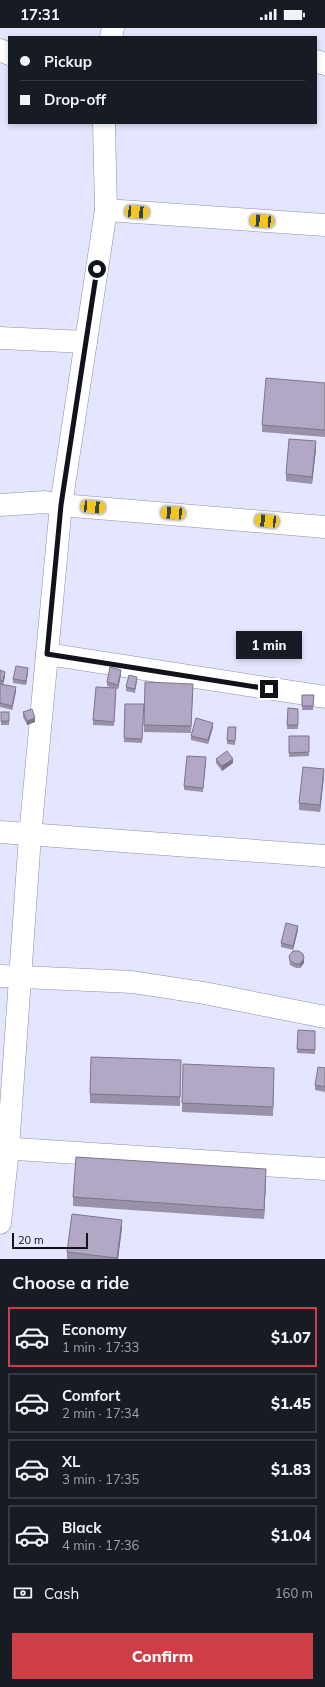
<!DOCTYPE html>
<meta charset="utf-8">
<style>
:root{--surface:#171b24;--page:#242831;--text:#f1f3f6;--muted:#9ea1a6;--line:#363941;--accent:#ce3e47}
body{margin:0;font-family:Mulish,sans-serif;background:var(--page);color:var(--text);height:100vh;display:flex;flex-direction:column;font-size:15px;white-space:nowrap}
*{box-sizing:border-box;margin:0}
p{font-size:13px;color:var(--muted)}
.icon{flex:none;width:22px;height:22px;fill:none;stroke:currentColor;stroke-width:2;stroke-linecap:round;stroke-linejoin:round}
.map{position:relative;height:1231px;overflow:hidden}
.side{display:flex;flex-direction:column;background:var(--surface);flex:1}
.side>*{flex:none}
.top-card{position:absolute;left:8px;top:8px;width:309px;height:88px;border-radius:0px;box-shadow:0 2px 6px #0003;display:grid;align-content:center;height:88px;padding:0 12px;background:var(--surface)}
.scale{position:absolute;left:12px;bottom:10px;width:76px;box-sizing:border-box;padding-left:4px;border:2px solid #11121c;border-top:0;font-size:11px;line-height:14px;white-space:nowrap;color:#11121c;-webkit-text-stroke:3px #e4e5ff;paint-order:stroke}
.end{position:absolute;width:18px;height:18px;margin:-9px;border:5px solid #11121c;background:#fff;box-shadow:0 0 0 2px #fff}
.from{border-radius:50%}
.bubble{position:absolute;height:28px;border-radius:0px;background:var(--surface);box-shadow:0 2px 6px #0003;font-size:13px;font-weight:800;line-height:28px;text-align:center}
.car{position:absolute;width:12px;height:24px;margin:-12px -6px;border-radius:5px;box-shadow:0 0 3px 1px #0007;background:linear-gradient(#f5c518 24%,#345 0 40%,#f5c518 0 76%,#345 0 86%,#f5c518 0)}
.top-card b{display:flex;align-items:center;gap:14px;height:38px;font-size:15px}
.top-card b+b{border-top:1px solid var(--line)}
.top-card i{width:10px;height:10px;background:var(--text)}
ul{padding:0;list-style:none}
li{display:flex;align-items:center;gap:12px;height:60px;margin:0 8px 6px;padding:0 4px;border:2px solid var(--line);border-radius:0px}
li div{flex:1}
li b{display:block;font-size:15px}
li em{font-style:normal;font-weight:800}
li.on{border-color:var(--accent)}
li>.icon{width:36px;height:36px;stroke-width:1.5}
h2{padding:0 12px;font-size:18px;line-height:48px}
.pay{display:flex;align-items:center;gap:10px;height:44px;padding:0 12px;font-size:15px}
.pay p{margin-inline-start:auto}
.cta{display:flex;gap:8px;margin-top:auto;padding:8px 12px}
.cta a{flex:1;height:46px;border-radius:0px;background:var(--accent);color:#fff;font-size:16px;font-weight:800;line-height:46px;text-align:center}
.status{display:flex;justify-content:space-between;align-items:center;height:28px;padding:0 20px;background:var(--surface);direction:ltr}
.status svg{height:11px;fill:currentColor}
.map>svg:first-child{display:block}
</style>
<div class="status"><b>17:31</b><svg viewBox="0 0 49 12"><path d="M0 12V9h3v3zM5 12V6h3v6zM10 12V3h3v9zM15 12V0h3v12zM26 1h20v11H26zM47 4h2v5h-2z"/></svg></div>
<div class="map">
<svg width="325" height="1231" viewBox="0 0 325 1231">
<rect width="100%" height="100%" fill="#e4e5ff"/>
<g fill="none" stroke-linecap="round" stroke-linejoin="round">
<defs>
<g id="minor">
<path d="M 111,9 L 113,0"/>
<path d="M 0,22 L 9,26"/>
<path d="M 316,33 L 325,36"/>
<path d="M 106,182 L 325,197"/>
<path d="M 0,310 L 86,314"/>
<path d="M 0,477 L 45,474 L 61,477 L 325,499"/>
<path d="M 47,626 L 325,669"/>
<path d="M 0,804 L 325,828"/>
<path d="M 0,948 L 132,954 L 204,965 L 325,989"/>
<path d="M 0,1120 L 325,1141"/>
<path d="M 0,1195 L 8,1121 L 30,808 L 61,477 L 106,182 L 104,95"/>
</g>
</defs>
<use href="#minor" stroke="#8c8daa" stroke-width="23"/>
<use href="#minor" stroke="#fff" stroke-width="22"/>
</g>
<g fill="#9990a9">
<path d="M 325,355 L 325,409 L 262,404 L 262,397 Z"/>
<path d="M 316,421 L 312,456 L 286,453 L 286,446 Z"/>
<path d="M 0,642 L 5,648 L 3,656 L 16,663 L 12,682 L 0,679 Z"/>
<path d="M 28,644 L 26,657 L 13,655 L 13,651 Z"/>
<path d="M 121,646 L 118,661 L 107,658 L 107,654 Z"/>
<path d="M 137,653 L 135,665 L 126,663 L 126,659 Z"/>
<path d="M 193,663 L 191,705 L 144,704 L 144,697 Z"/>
<path d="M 116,664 L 114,698 L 93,697 L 93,692 Z"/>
<path d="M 302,667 L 314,667 L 313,682 L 302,682 Z"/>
<path d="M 125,676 L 144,676 L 142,715 L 124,714 Z"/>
<path d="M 288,680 L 298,681 L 298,701 L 287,701 Z"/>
<rect x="1" y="684" width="8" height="13"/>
<path d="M 23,684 L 35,694 L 27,697 L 23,689 Z"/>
<path d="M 213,699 L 208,716 L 191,712 L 191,708 Z"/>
<path d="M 236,699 L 235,717 L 227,716 L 227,712 Z"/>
<path d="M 289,708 L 309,708 L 309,728 L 289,729 Z"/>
<path d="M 216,731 L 233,735 L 222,743 L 216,735 Z"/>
<path d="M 206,733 L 203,764 L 184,762 L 184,758 Z"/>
<path d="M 324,748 L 320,784 L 299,782 L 299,775 Z"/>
<path d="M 298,902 L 293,922 L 281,919 L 281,915 Z"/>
<path d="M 289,928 L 304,935 L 300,940 L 296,940 L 290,937 Z"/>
<path d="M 298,1002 L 315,1003 L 315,1026 L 297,1025 Z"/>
<path d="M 181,1032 L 180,1078 L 90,1075 L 90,1066 Z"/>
<path d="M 325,1040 L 325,1064 L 315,1062 L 315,1057 Z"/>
<path d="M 274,1049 L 273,1088 L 182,1084 L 182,1075 Z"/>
<path d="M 266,1151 L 264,1191 L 73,1178 L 73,1169 Z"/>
<path d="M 122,1199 L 118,1231 L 67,1231 L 67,1224 Z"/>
</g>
<g fill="#7d7589">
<path d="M 316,413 L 316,421 L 312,456 L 312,449 Z"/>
<path d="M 28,640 L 28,644 L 26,657 L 26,653 Z"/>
<path d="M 121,642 L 121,646 L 118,661 L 118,657 Z"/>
<path d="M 5,644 L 5,648 L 3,657 L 3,653 Z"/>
<path d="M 16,659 L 16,663 L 12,682 L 12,678 Z"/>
<path d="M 35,690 L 35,694 L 27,697 L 27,693 Z"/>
<path d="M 213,695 L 213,699 L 208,716 L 208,712 Z"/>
<path d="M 233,731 L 233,735 L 222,743 L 222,738 Z"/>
<path d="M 324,741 L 324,748 L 320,784 L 320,777 Z"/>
<path d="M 298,898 L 298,902 L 293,922 L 293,918 Z"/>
<path d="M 304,930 L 304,935 L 300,940 L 300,936 Z"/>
<path d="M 266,1141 L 266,1151 L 264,1191 L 264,1182 Z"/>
<path d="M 122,1192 L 122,1199 L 118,1231 L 117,1231 Z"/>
</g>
<g fill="#b2a7c4" stroke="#7d7589">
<path d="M 266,350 L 325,355 L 325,402 L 262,397 Z"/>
<path d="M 289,411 L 316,413 L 312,449 L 286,446 Z"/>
<path d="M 16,638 L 28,640 L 26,653 L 13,651 Z"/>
<path d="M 110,639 L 121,642 L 118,657 L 107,654 Z"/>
<path d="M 0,642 L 5,644 L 3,653 L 0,652 Z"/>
<path d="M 129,647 L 137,649 L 135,661 L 126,659 Z"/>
<path d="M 145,654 L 193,656 L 191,698 L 144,697 Z"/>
<path d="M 0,656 L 16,659 L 12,678 L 0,675 Z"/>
<path d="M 96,659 L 116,660 L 114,694 L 93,692 Z"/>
<path d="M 302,667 L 314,667 L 313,678 L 302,678 Z"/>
<path d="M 125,676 L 144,676 L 142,711 L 124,710 Z"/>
<path d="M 288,680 L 298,681 L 298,697 L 287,697 Z"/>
<path d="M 32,681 L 35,690 L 27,693 L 23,684 Z"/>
<rect x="1" y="684" width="8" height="9"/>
<path d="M 196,690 L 213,695 L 208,712 L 191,708 Z"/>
<path d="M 228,699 L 236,699 L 235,713 L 227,712 Z"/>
<path d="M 289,708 L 309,708 L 309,724 L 289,725 Z"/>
<path d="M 227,723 L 233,731 L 222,738 L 216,731 Z"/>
<path d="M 187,728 L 206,729 L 203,760 L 184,758 Z"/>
<path d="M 303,739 L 324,741 L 320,777 L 299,775 Z"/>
<path d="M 286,895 L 298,898 L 293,918 L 281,915 Z"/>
<path d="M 293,923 L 299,923 L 303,926 L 304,930 L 300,936 L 296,936 L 290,933 L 289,928 Z"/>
<path d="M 298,1002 L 315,1003 L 315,1022 L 297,1021 Z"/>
<path d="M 91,1029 L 181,1032 L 180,1069 L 90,1066 Z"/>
<path d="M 183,1036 L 274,1040 L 273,1079 L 182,1075 Z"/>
<path d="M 318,1039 L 325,1040 L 325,1059 L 315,1057 Z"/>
<path d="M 76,1129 L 266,1141 L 264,1182 L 73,1169 Z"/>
<path d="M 72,1186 L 122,1192 L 117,1230 L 67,1224 Z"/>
</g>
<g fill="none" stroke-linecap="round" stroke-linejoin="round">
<path stroke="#11121c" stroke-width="5" d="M 97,241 L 61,477 L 47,626 L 269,661"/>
</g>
</svg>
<div class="scale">20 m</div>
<i class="end from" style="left:97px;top:241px"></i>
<i class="end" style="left:269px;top:661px"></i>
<div class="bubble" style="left:236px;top:603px;width:66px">1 min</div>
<i class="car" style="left:137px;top:184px;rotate:94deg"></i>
<i class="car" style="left:262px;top:193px;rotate:274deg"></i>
<i class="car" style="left:93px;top:479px;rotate:95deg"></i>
<i class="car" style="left:173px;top:485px;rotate:274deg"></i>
<i class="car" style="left:267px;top:493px;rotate:276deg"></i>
<div class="top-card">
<b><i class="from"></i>Pickup</b>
<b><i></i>Drop-off</b>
</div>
</div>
<section class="side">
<h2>Choose a ride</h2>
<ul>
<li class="on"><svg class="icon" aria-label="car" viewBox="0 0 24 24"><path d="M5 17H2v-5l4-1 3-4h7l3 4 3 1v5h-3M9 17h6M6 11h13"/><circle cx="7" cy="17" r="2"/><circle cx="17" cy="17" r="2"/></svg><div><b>Economy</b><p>1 min · 17:33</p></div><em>$1.07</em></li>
<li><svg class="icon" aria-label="car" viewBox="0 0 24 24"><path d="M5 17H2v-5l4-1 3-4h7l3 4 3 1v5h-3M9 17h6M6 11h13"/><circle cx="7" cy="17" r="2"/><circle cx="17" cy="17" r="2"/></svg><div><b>Comfort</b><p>2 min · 17:34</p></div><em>$1.45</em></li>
<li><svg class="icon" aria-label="car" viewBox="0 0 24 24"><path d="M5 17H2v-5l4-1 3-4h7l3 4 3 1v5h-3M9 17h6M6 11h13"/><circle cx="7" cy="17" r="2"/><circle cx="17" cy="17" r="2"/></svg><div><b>XL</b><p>3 min · 17:35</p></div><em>$1.83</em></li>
<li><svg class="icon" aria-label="car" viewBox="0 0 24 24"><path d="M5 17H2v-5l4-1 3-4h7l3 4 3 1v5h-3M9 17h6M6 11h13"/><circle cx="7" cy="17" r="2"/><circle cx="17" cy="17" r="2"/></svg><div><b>Black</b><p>4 min · 17:36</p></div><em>$1.04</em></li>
</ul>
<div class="pay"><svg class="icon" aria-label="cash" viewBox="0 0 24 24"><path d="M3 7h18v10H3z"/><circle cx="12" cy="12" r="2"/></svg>Cash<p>160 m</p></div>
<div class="cta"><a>Confirm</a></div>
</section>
